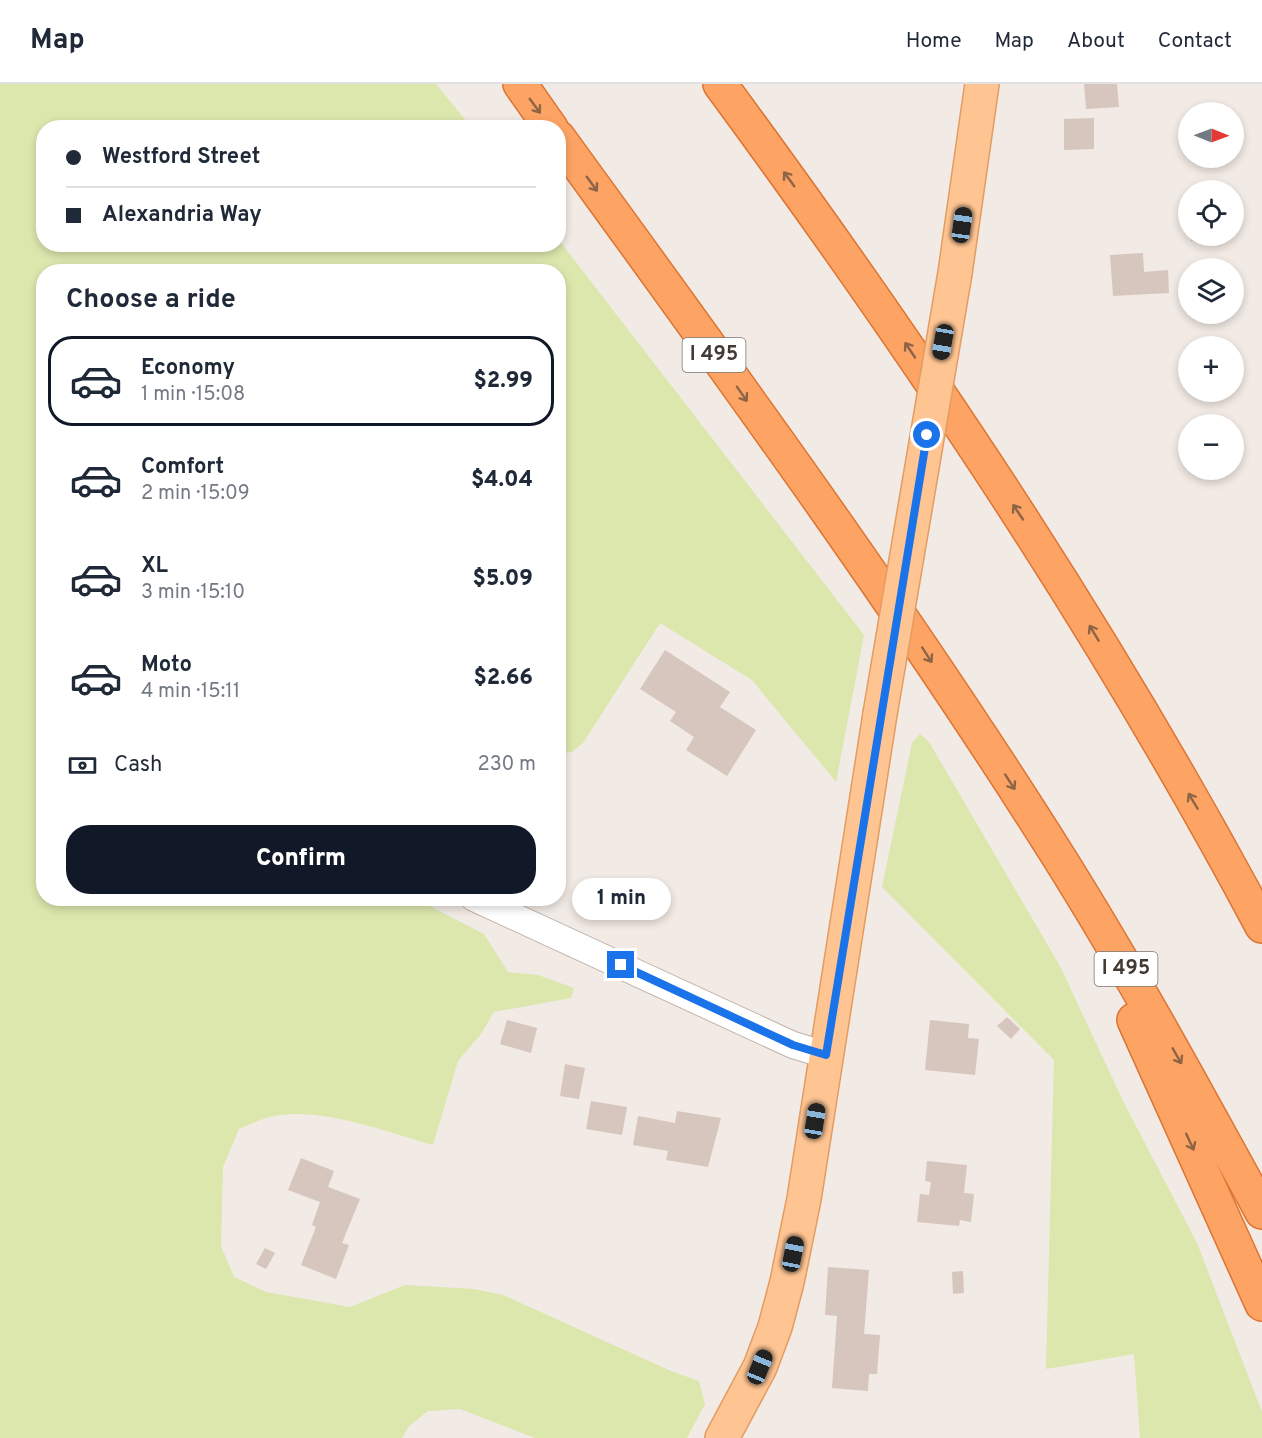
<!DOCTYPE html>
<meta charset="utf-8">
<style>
:root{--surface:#fff;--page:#f2f2f3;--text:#1f2937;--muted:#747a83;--line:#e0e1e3;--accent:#111827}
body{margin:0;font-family:Overpass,sans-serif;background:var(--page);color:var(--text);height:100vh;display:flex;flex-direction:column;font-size:22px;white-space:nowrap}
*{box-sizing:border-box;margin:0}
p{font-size:20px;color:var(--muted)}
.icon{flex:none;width:33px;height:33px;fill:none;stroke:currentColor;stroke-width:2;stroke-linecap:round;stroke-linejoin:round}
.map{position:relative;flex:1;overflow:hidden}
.side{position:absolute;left:36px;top:180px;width:530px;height:642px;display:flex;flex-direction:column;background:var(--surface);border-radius:24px;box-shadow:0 3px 9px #0003}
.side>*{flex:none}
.top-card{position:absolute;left:36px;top:36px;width:530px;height:132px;border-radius:24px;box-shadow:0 3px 9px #0003;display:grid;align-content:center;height:132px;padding:0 30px;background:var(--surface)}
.needle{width:39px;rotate:91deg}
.fabs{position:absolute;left:1178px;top:18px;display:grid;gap:12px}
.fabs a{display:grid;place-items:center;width:66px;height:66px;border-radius:50%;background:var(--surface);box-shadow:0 3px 9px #0003;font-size:30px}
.end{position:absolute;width:27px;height:27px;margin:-14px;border:8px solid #1a73e8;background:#fff;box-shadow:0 0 0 3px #fff}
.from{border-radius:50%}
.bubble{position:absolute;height:42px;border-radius:21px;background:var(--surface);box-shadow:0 3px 9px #0003;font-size:20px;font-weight:800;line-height:42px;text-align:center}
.car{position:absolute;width:18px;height:36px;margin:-18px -9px;border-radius:8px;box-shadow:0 0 4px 2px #0007;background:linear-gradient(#222 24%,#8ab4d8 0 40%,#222 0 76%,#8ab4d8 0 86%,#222 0)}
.top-card b{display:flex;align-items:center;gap:21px;height:57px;font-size:22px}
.top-card b+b{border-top:2px solid var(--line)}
.top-card i{width:15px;height:15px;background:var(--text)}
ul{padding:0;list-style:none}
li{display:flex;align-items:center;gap:18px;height:90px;margin:0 12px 9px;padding:0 18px;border:3px solid transparent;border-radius:24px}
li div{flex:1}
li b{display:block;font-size:22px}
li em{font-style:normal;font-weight:800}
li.on{border-color:var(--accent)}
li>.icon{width:54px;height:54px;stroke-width:1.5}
h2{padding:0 30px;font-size:27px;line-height:72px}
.pay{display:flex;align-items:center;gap:15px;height:66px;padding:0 30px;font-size:22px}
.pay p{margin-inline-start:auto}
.button{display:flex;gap:12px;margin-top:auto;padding:12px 30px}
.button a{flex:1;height:69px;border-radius:24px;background:var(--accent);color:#fff;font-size:24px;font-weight:800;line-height:69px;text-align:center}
header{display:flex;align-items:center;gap:36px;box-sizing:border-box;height:84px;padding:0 30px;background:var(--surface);border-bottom:2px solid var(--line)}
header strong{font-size:28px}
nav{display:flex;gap:33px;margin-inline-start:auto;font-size:21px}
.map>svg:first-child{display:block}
</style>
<header>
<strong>Map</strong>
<nav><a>Home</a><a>Map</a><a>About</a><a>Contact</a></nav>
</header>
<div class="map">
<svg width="1262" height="1354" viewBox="0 0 1262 1354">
<rect width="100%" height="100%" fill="#f2eae4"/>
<g fill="#dbe7ad">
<path d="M 0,0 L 436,0 L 471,43 L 44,44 L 44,160 L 558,160 L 558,155 L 864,551 L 836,698 L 752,596 L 660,539 L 583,659 L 572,668 L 558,670 L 558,188 L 44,188 L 44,814 L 416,815 L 484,850 L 508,888 L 538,891 L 574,904 L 571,914 L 494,928 L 481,950 L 458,977 L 433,1061 C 386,1048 323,1023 274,1032 C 262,1034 250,1041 239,1045 L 223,1083 L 221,1162 L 234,1193 L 266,1208 L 350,1223 L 405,1201 L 474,1205 L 503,1211 L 671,1287 L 699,1297 L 705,1320 L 687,1354 L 535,1354 L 460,1325 L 428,1327 L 409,1342 L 402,1354 L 0,1354 Z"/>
<path d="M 920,650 L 929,658 L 1060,882 L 1124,1019 L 1197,1159 L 1262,1328 L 1262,1354 L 1140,1354 L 1134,1270 L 1046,1285 L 1054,976 L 882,803 L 912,659 Z"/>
</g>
<g fill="#d7c6bd">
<path d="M 1084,0 L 1117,0 L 1119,23 L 1086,25 Z"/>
<path d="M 1094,34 L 1094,65 L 1064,66 L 1064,35 Z"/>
<path d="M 1191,152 L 1218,152 L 1219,155 L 1191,157 Z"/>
<path d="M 1143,169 L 1144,188 L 1168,186 L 1169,209 L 1113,212 L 1110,171 Z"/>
<path d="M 665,566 L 730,608 L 720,623 L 756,646 L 727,692 L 686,666 L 694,653 L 670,637 L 676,628 L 640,605 Z"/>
<path d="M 1007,933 L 1020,945 L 1011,955 L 997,942 Z"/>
<path d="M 507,936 L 537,944 L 531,969 L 500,960 Z"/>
<path d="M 930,936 L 969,940 L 968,954 L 979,955 L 975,991 L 925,986 Z"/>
<path d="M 565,980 L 585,984 L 579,1015 L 560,1012 Z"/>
<path d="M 591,1017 L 627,1023 L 622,1051 L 586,1045 Z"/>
<path d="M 677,1027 L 721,1034 L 708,1083 L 666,1076 L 668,1067 L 633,1061 L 638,1032 L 675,1039 Z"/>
<path d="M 301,1074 L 334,1087 L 328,1103 L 360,1115 L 342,1159 L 349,1161 L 336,1195 L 301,1181 L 316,1143 L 312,1141 L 320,1118 L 288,1106 Z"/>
<path d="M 927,1077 L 967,1081 L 964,1109 L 974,1110 L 971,1138 L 960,1136 L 959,1142 L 917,1138 L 920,1110 L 929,1111 L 931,1098 L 925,1097 Z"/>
<path d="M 265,1164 L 275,1169 L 266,1185 L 256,1180 Z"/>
<path d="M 828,1183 L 869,1186 L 864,1250 L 880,1251 L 877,1290 L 869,1290 L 868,1307 L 832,1304 L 837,1232 L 825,1231 Z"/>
<path d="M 963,1187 L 964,1209 L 953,1210 L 952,1188 Z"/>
</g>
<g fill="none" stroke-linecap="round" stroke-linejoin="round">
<defs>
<path id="minor" d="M 474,814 L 793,961 L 826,971"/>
<g id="major">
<path d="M 955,189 L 982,0"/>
<path d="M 722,1354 L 760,1283 L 775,1243 L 787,1198 L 804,1115 L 880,630"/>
</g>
<g id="highway">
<path d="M 520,0 L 551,44"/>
<path d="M 720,0 C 918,269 1105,547 1262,842"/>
<path d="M 558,53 C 730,290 904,527 1060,775 C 1132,890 1197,1009 1262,1128"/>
<path d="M 1134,936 L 1262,1220"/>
</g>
</defs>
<use href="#minor" stroke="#c0b3aa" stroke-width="28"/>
<use href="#major" stroke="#e39c62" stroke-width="36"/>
<use href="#highway" stroke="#dc7534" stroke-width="36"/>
<use href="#minor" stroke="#fff" stroke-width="26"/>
<use href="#major" stroke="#fec492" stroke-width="33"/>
<use href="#highway" stroke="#fda464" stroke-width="33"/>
<defs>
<path id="major-bridge" d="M 880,630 L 955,189"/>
</defs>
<use href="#major-bridge" stroke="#e39c62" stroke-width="36" stroke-linecap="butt"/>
<use href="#major-bridge" stroke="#fec492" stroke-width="33"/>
</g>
<defs><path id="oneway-shaft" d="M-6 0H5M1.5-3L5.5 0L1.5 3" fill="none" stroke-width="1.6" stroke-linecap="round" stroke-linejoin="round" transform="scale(1.5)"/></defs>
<g stroke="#8e6447">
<use href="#oneway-shaft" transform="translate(535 22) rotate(54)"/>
<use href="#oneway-shaft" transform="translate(789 95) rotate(-126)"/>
<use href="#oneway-shaft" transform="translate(592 100) rotate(54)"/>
<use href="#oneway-shaft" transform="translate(910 266) rotate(-124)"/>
<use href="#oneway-shaft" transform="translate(742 310) rotate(55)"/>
<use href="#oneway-shaft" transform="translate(1018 428) rotate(-124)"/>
<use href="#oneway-shaft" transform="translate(1094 549) rotate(-121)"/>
<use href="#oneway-shaft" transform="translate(927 571) rotate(57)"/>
<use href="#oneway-shaft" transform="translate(1010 698) rotate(57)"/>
<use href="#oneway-shaft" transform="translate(1193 717) rotate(-121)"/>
<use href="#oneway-shaft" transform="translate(1177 972) rotate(60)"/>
<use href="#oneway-shaft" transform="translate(1190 1058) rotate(65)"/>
</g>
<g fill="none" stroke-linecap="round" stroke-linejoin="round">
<path stroke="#1a73e8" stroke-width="8" d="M 621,881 L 793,961 L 826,971 L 927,351"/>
</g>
<g text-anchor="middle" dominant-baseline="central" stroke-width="6" stroke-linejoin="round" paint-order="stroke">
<g fill="#fff" stroke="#7c7571" stroke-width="1.5">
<rect x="682.5" y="254" width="63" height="34" rx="4.5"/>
<rect x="1094.5" y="868" width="63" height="34" rx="4.5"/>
</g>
<g font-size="20" font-weight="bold" fill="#443a34">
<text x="714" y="271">I 495</text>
<text x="1126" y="885">I 495</text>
</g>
</g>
</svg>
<div class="fabs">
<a><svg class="needle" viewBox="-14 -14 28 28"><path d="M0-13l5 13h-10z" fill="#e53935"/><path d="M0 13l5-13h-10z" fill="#747a83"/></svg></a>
<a><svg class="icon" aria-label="locate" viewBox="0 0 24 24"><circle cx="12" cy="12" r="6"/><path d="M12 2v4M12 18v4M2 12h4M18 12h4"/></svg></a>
<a><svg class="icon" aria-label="layers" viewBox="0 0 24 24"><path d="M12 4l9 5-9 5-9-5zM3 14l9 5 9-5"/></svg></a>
<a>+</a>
<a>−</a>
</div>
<i class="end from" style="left:927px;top:351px"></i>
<i class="end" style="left:621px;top:881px"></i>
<div class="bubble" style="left:572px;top:794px;width:99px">1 min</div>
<i class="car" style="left:962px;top:141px;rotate:8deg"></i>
<i class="car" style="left:943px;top:258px;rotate:190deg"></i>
<i class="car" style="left:815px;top:1037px;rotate:9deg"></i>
<i class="car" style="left:793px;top:1170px;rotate:11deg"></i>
<i class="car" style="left:760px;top:1283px;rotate:22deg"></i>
<div class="top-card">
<b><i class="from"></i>Westford Street</b>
<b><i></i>Alexandria Way</b>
</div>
<section class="side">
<h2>Choose a ride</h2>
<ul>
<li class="on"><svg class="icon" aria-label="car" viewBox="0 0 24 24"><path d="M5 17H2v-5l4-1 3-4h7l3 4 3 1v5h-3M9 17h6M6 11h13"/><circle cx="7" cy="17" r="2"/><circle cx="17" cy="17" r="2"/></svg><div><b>Economy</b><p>1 min · 15:08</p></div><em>$2.99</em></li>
<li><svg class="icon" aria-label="car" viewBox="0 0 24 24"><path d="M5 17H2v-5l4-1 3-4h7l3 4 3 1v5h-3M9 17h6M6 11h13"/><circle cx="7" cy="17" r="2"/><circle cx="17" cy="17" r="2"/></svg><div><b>Comfort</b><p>2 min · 15:09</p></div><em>$4.04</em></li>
<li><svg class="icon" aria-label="car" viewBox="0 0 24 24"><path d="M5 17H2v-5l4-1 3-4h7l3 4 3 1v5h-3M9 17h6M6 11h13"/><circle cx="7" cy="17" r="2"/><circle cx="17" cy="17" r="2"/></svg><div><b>XL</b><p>3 min · 15:10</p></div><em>$5.09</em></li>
<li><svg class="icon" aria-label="car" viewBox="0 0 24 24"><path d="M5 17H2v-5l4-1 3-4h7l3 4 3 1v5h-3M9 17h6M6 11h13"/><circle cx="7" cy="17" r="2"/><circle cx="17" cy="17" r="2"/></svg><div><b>Moto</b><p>4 min · 15:11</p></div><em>$2.66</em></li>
</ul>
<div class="pay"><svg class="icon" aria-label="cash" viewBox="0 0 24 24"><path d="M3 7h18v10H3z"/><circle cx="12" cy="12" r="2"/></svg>Cash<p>230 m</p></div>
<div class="button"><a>Confirm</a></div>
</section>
</div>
